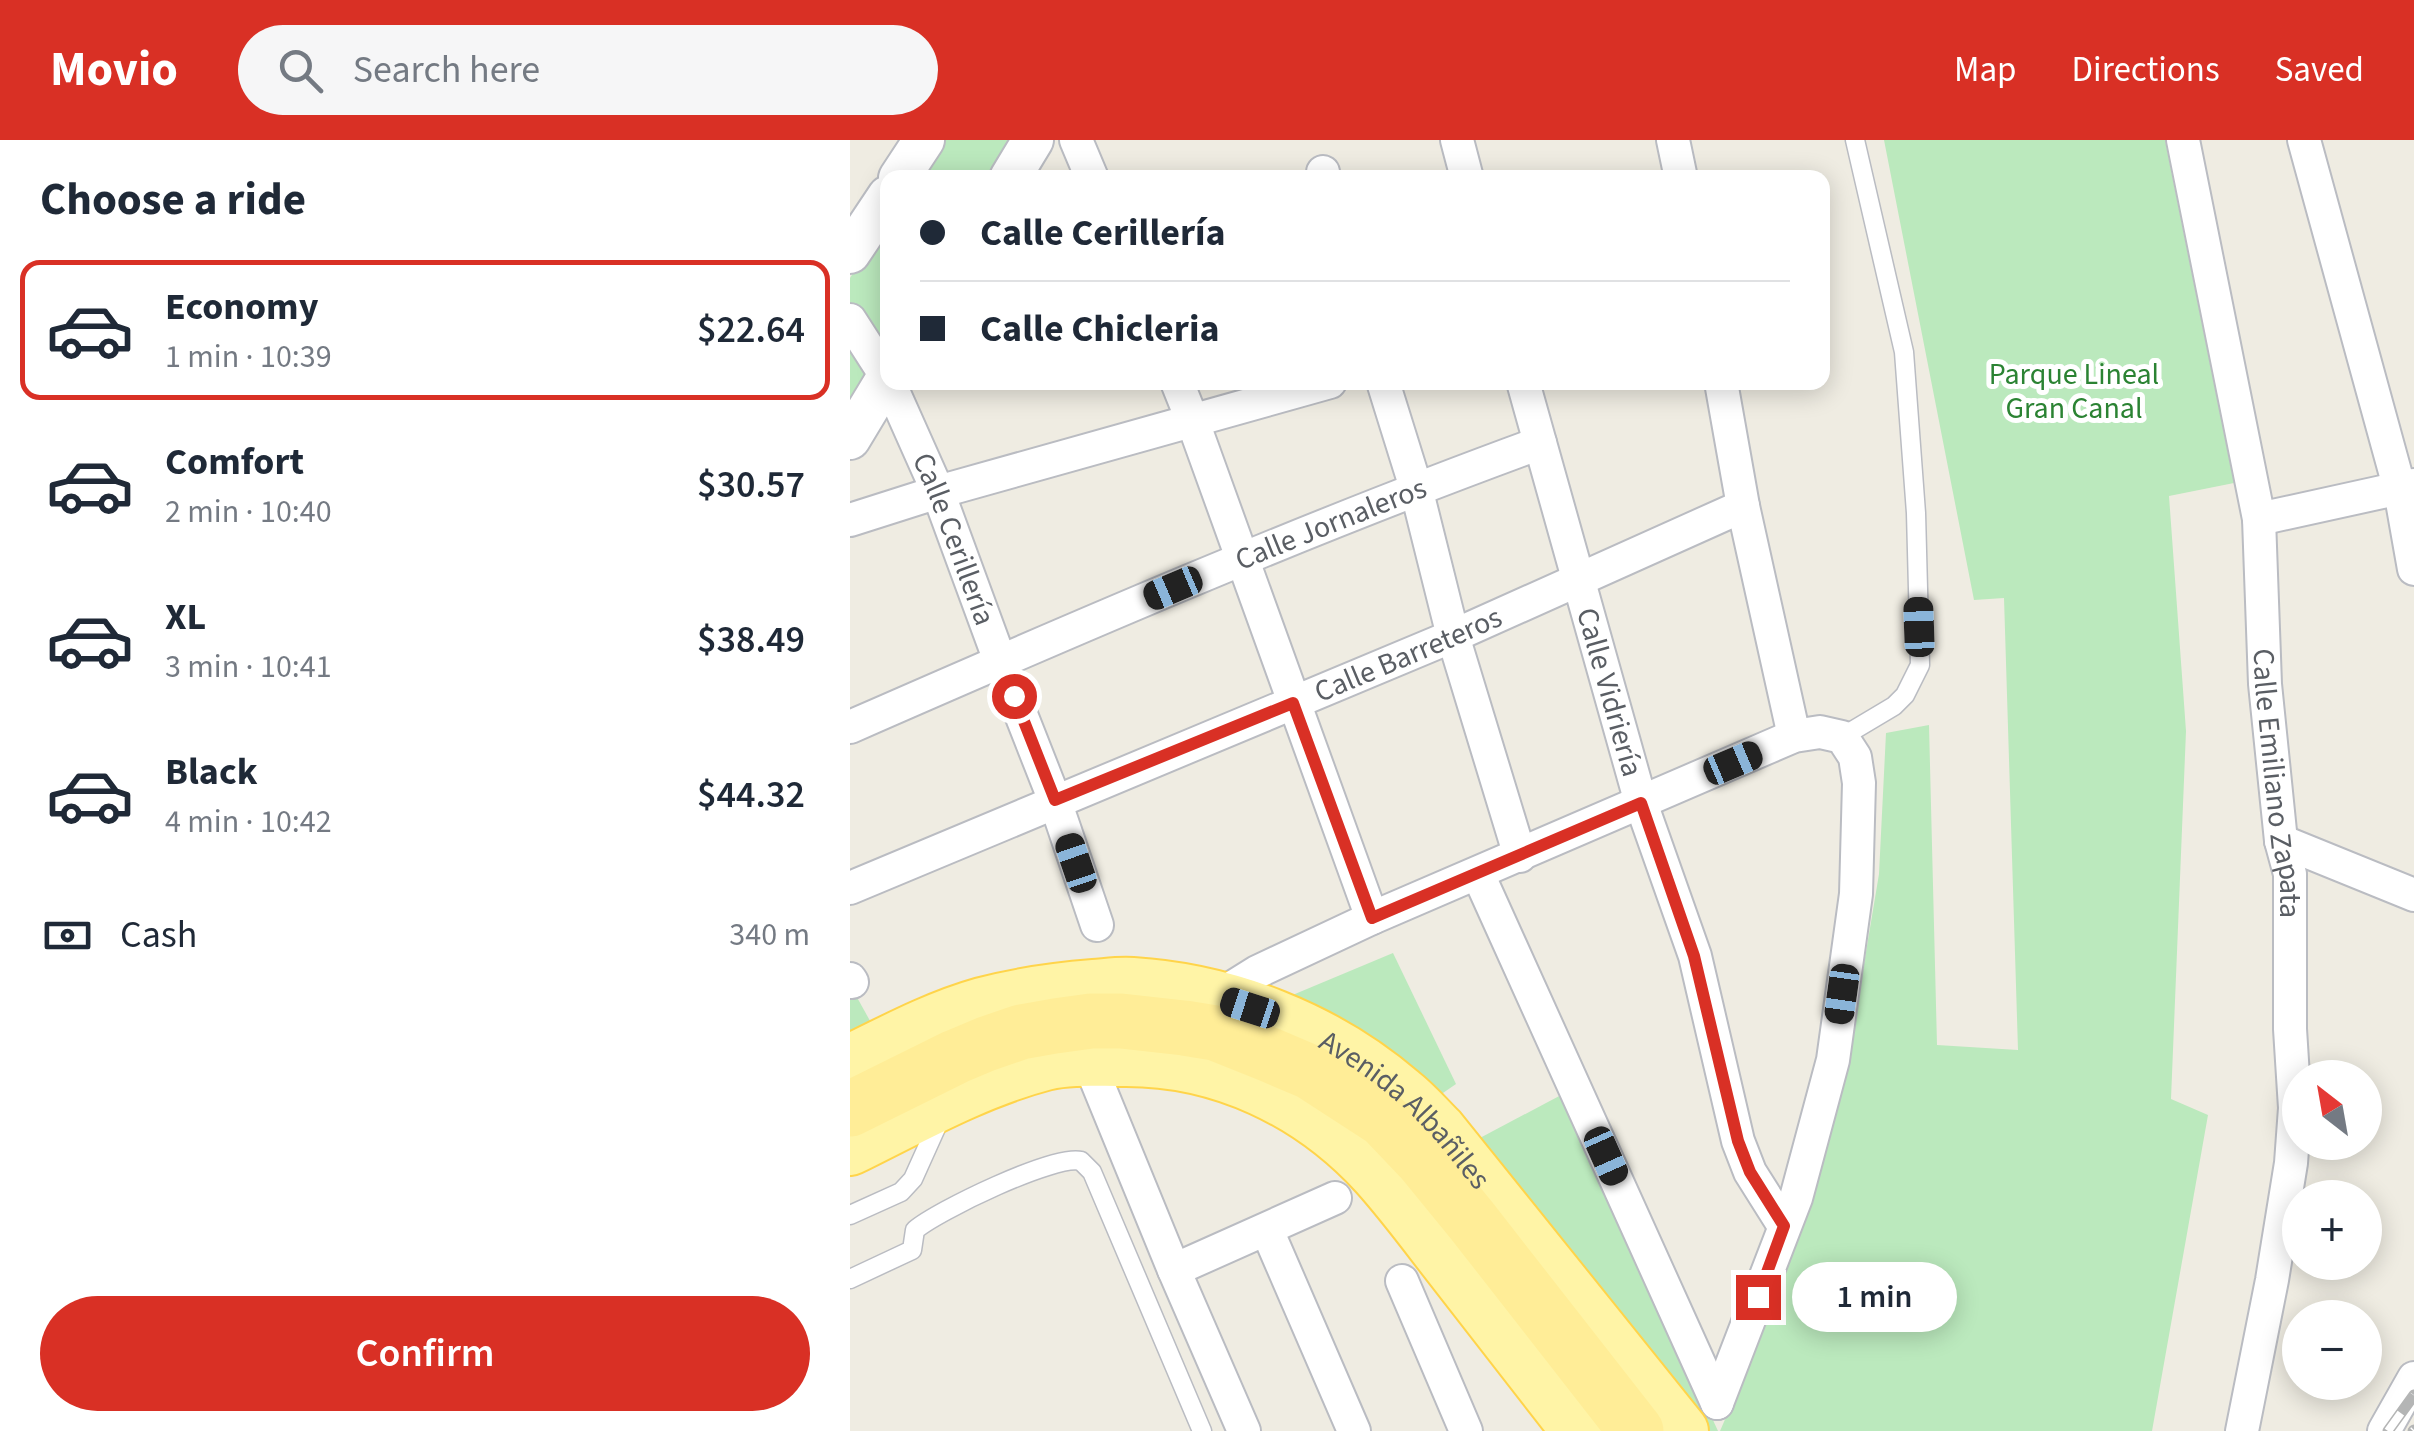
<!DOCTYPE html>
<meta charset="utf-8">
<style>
:root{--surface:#fff;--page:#f6f6f7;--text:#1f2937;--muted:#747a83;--line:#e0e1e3;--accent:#d93025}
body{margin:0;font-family:"Source Sans 3",sans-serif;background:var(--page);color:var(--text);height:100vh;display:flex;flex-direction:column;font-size:38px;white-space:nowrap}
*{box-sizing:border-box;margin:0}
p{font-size:32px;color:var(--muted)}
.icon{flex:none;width:55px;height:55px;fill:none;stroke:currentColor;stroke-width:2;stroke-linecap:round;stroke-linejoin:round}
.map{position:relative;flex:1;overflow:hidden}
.drawer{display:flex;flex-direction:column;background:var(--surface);width:850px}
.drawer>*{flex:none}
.guide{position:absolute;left:30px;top:30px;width:950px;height:220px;border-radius:20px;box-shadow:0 5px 25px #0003;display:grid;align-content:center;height:220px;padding:0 40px;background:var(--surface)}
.needle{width:65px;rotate:329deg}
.controls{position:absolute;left:1432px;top:920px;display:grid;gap:20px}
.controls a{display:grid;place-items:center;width:100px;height:100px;border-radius:50%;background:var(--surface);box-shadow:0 5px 25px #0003;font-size:50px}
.end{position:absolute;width:45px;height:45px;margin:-22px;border:12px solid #d93025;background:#fff;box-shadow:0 0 0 5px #fff}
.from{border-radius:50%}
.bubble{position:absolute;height:70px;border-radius:35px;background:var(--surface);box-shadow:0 5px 25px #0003;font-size:32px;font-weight:600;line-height:70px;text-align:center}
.car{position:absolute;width:30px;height:60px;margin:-30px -15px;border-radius:12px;box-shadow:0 0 8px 2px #0007;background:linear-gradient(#222 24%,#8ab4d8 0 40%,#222 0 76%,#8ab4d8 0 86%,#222 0)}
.guide b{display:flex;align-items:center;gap:35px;height:95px;font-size:38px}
.guide b+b{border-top:2px solid var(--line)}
.guide i{width:25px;height:25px;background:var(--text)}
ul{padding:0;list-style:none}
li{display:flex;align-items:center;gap:30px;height:140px;margin:0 20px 15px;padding:0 20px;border:5px solid transparent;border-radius:20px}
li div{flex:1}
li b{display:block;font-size:38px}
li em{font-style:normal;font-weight:600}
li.on{border-color:var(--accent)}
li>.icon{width:90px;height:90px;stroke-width:1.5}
h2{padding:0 40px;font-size:45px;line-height:120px}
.pay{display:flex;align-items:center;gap:25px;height:110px;padding:0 40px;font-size:38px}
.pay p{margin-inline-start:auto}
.action{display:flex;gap:20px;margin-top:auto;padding:20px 40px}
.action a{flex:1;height:115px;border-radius:60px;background:var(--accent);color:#fff;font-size:40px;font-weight:600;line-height:115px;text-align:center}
header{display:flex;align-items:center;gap:60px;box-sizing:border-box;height:140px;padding:0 50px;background:var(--accent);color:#fff}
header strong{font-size:48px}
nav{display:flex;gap:55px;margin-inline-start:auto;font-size:35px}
.search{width:700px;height:90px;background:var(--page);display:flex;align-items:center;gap:25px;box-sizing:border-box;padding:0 35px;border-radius:55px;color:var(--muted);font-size:38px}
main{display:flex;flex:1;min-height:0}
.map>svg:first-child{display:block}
</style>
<header>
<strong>Movio</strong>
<div class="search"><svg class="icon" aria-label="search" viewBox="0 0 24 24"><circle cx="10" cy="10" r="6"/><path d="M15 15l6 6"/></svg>Search here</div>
<nav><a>Map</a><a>Directions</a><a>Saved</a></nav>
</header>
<main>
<section class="drawer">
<h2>Choose a ride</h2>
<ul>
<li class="on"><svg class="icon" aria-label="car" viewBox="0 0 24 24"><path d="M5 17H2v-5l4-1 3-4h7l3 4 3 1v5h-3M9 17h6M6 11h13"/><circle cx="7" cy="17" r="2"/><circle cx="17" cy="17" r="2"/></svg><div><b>Economy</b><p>1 min · 10:39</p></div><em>$22.64</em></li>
<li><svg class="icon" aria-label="car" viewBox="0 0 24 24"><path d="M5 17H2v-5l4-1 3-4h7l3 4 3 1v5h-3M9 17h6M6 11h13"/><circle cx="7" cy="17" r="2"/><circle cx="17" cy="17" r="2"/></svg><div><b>Comfort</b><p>2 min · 10:40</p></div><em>$30.57</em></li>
<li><svg class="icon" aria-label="car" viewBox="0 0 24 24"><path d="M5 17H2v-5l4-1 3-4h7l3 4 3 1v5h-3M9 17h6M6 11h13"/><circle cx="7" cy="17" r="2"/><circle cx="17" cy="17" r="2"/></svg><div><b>XL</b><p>3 min · 10:41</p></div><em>$38.49</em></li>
<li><svg class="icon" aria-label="car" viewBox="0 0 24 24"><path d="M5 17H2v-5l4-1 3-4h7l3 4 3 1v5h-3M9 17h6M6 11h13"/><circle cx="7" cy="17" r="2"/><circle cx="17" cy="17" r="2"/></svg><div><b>Black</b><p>4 min · 10:42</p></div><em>$44.32</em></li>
</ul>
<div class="pay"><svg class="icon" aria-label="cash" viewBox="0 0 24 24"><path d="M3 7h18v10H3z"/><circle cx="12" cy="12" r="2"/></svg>Cash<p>340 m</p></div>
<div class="action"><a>Confirm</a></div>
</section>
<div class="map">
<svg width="1564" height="1291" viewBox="0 0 1564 1291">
<rect width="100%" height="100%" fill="#efece2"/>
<g fill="#bbe9bd">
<path d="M 86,0 L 173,0 L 149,37 L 63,38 Z"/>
<path d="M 1034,0 L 1315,0 L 1384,343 L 1319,356 L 1336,591 L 1321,959 L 1358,975 L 1302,1291 L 870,1291 L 904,1213 L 976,1011 L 1005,878 L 1029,734 L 1036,593 L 1079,585 L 1087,905 L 1168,910 L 1154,458 L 1124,460 Z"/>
<path d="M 37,78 L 37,214 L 0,276 L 0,138 Z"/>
<path d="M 543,813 L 606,944 L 590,955 L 433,859 Z"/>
<path d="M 4,852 L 29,897 L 0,910 L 0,854 Z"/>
<path d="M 713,954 L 868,1291 L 849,1291 L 628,999 Z"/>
</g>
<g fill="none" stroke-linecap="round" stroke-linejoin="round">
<defs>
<g id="service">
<path d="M 992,597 L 1044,566 L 1055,555 L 1070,525 L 1066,373 L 1054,212 L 1005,0"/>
<path d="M 0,1075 L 51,1052 L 63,1039 L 90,979"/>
<path d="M 0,1139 L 62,1110 L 65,1090 C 87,1071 205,1014 231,1021 L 242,1032 L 352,1291"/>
</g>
<g id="minor">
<path d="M 226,0 L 242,38"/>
<path d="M 607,0 L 617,38"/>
<path d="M 823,0 L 831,38"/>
<path id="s1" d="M 1333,0 L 1409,379 L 1415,544 L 1431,701 L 1440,734 L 1440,889 L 1445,968 L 1441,1023 L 1422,1140 L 1392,1291"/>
<path d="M 1454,0 L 1550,350 L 1564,429"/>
<path d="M 473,32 L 474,38"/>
<path d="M 0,180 L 38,239"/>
<path id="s2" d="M 39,242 L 88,352 L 150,521 L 205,661 L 247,785"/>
<path d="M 327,242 L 343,282 L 522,778"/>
<path d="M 533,242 L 566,348 L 603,496 L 670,716"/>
<path id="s3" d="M 673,242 L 791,663 L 845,816 L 888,1001 L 900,1032 L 934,1086"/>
<path d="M 871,242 L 893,366 L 944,596"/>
<path d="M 1409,379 L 1564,345"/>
<path d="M 0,380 L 88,352 L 480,242"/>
<path id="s4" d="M 0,587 C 228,487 457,388 690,303"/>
<path d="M 1431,701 L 1564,755"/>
<path d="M 628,734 L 867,1263"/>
<path id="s5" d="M 0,748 L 603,496 L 893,366"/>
<path d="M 0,839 L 2,842"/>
<path d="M 367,857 L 407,832 L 522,778 L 944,596 L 970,592 L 992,597 L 1005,617 L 1009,643 L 1006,754 L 983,920 L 946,1058 L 867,1263"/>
<path d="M 238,920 L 324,1130 L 394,1291"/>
<path d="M 417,1090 L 504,1291"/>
<path d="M 324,1130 L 485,1058"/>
<path d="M 552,1141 L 616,1291"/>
<path d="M 1534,1291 L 1564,1238"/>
</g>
<g id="tertiary">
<path d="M 49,38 L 74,0"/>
<path d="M 160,38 L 183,0"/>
<path d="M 0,113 L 38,56"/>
<path d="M 0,299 L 38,236"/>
</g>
<g id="primary">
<path id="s6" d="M 0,921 C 43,900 86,877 132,864 C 169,854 207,849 244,846 C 257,845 270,843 282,844 C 380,850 478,889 552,953 C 566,964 578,978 590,990 L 832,1291"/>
<path d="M 0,1009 C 63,978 126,942 195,924 C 219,918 246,920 270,920 C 369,918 460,962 526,1034 C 553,1064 577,1097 602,1129 C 644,1183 686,1237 728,1291"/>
</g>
<path id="trunk" d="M 0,969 L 105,917 L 136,904 L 171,892 L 205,886 L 241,881 L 271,881 L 334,888 L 365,893 L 420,915 L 460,932 L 534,980 L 573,1021 L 622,1081 L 786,1291"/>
</defs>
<use href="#service" stroke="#babcc2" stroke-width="21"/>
<use href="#minor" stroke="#babcc2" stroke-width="36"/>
<use href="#tertiary" stroke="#babcc2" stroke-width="44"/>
<use href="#primary" stroke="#ffd44a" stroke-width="56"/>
<use href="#trunk" stroke="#f0b000" stroke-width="59"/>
<use href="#service" stroke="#fff" stroke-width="18"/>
<use href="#minor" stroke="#fff" stroke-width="32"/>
<use href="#tertiary" stroke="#fff" stroke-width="40"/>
<use href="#primary" stroke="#fff4a6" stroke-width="52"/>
<use href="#trunk" stroke="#ffed97" stroke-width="55"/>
<defs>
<g id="rail">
<path d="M 1538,1291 L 1564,1255"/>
<path d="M 1563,1291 L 1564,1290"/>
</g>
</defs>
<use href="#rail" stroke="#b4b5b5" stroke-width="11"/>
<use href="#rail" stroke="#fff" stroke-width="8" stroke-dasharray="22" stroke-linecap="butt"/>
</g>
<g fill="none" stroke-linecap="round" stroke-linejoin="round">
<path stroke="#d93025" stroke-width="12" d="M 164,556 L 205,660 L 443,563 L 522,778 L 791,663 L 844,816 L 888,1001 L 900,1032 L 934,1086 L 908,1157"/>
</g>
<g text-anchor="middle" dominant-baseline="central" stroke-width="10" stroke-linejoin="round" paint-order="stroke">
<g font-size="30" fill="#2b8333" stroke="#fff">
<text x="1224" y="234">Parque Lineal<tspan x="1224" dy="34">Gran Canal</tspan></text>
</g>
<g font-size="30" fill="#5a5e64" stroke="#fff">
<text stroke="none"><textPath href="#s4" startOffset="522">Calle Jornaleros</textPath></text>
<text stroke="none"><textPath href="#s2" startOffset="170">Calle Cerillería</textPath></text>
<text stroke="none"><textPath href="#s5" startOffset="605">Calle Barreteros</textPath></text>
<text stroke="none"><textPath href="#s3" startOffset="322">Calle Vidriería</textPath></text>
<text stroke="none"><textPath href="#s1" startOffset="652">Calle Emiliano Zapata</textPath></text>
<text stroke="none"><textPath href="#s6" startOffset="605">Avenida Albañiles</textPath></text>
</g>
</g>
</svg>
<div class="controls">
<a><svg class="needle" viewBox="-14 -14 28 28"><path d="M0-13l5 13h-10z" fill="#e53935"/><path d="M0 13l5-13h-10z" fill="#747a83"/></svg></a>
<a>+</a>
<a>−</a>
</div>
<i class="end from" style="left:164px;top:556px"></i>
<i class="end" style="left:908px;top:1157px"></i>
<div class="bubble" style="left:942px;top:1122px;width:165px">1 min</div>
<i class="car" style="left:323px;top:448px;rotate:247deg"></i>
<i class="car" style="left:1069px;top:487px;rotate:358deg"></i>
<i class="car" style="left:883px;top:623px;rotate:67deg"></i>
<i class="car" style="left:226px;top:723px;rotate:341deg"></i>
<i class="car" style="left:992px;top:854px;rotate:188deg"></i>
<i class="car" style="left:400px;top:868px;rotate:288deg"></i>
<i class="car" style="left:756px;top:1016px;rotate:156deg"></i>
<div class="guide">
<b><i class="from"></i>Calle Cerillería</b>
<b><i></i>Calle Chicleria</b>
</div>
</div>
</main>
